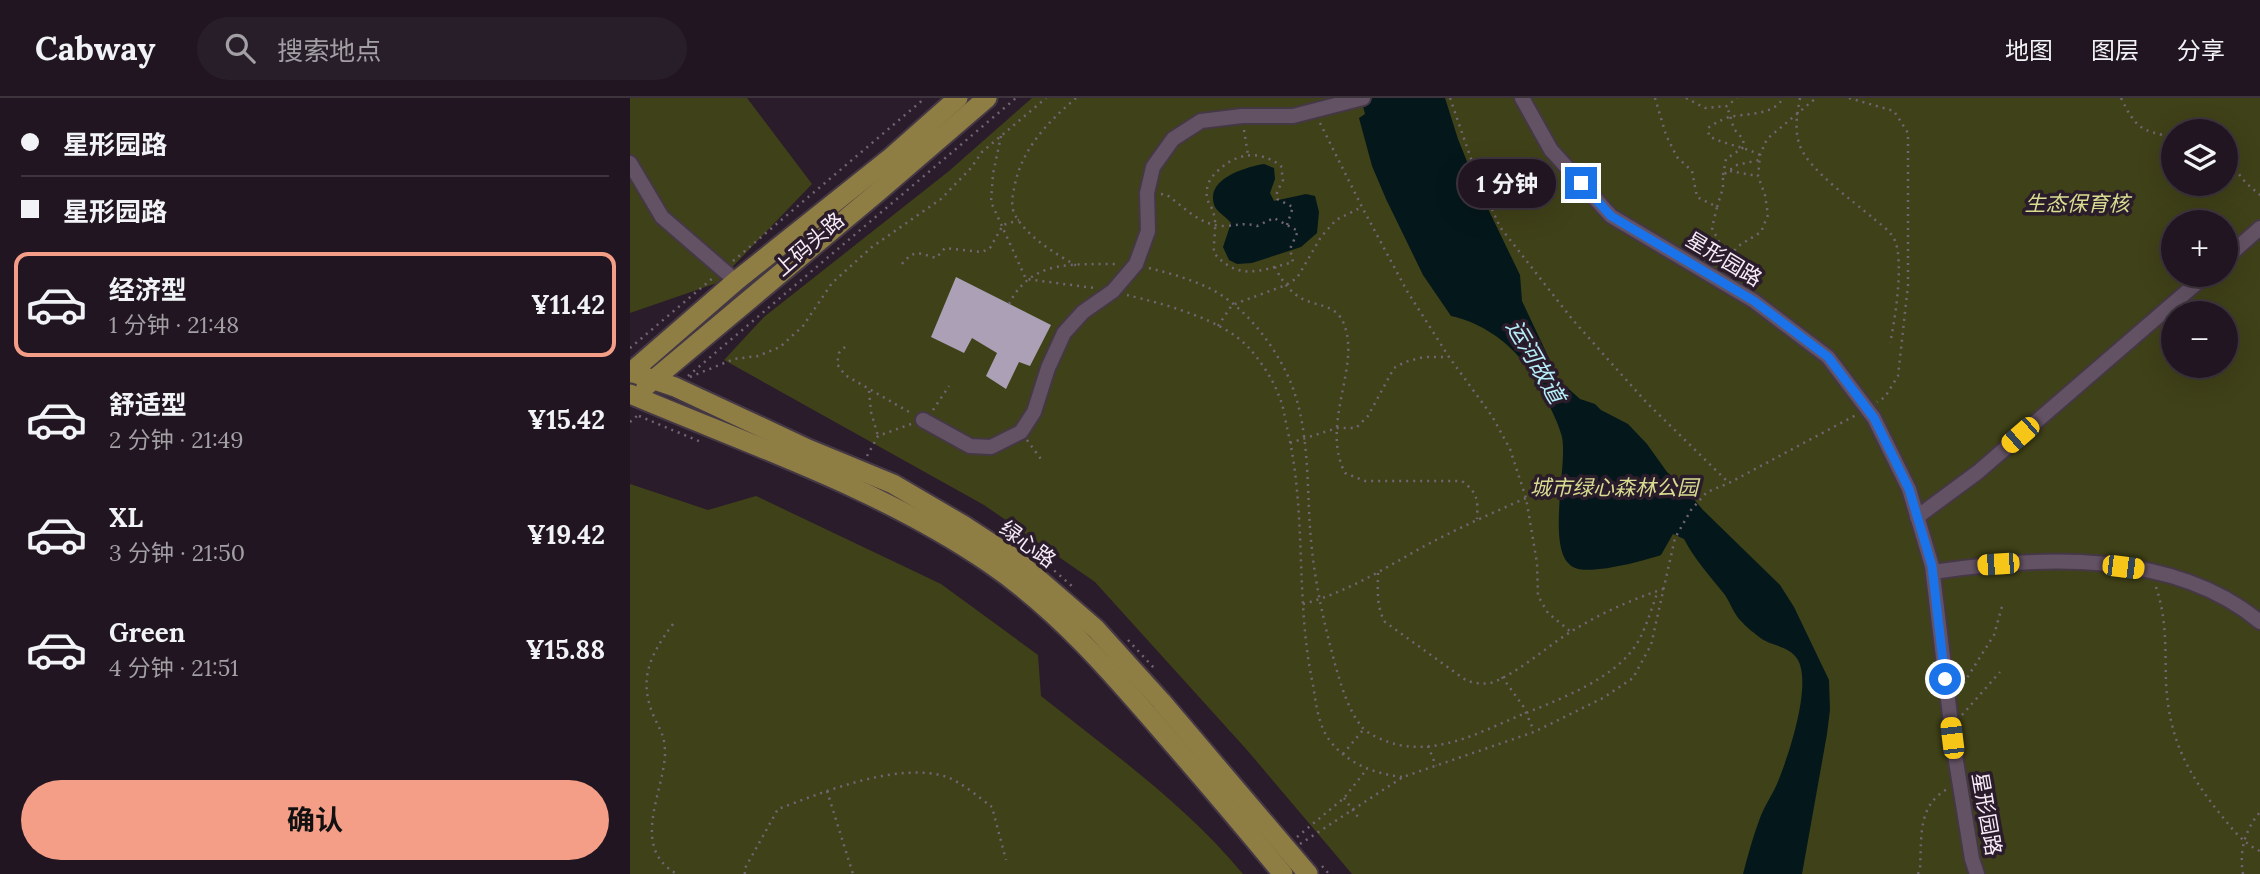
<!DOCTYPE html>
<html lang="zh">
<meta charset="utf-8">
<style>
:root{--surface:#201520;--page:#281e29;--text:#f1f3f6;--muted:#a29fa5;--line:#3d343e;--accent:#f49e87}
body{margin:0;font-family:Lora,"Noto Sans SC",serif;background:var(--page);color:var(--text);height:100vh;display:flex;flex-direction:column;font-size:26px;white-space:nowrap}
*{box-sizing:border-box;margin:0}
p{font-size:23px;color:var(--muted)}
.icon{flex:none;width:38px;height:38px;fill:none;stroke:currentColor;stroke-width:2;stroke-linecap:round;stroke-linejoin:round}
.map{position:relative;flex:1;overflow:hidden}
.details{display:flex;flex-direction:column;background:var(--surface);width:630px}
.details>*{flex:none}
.hud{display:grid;align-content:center;height:154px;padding:0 21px;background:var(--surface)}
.controls{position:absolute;left:1531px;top:21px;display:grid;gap:14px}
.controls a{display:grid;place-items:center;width:77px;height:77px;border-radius:50%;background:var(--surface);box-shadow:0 7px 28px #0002,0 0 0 2px var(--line);font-size:35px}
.end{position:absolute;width:32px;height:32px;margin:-16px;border:9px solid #1a73e8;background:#fff;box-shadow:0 0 0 4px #fff}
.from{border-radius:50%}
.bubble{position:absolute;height:49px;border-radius:24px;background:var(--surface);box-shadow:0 7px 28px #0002,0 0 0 2px var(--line);font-size:23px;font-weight:700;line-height:49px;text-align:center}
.car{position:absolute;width:21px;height:42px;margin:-21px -10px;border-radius:9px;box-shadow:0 0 5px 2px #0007;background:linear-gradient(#f5c518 24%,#345 0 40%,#f5c518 0 76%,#345 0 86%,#f5c518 0)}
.hud b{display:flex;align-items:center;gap:24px;height:66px;font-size:26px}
.hud b+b{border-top:2px solid var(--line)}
.hud i{width:18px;height:18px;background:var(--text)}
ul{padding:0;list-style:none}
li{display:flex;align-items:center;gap:21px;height:105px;margin:0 14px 10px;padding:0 7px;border:4px solid transparent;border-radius:14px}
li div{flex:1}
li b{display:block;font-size:26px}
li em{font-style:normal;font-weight:700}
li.current{border-color:var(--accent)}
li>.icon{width:63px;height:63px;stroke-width:1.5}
.cta{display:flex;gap:14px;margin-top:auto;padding:14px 21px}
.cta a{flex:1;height:80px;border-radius:42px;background:var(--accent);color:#111;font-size:28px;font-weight:700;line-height:80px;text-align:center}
header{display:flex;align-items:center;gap:42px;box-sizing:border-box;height:98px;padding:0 35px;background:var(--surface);border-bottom:2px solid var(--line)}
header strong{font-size:33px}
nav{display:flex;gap:38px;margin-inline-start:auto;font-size:24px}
.search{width:490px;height:63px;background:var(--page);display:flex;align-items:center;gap:18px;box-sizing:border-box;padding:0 24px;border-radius:38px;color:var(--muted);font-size:26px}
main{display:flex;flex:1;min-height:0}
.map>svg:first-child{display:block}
</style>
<header>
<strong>Cabway</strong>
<div class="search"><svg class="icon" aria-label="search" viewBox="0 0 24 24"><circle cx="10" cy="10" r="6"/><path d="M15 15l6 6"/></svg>搜索地点</div>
<nav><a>地图</a><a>图层</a><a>分享</a></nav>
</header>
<main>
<section class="details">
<div class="hud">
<b><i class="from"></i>星形园路</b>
<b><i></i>星形园路</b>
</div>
<ul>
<li class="current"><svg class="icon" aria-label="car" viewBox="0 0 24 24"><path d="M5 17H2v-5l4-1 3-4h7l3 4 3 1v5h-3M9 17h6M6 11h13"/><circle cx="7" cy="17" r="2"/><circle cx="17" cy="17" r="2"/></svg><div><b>经济型</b><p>1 分钟 · 21:48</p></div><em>¥11.42</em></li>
<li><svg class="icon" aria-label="car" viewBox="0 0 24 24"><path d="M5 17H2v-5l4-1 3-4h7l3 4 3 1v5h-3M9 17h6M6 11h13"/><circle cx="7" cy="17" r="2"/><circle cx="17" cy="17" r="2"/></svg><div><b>舒适型</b><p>2 分钟 · 21:49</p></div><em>¥15.42</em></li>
<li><svg class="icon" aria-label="car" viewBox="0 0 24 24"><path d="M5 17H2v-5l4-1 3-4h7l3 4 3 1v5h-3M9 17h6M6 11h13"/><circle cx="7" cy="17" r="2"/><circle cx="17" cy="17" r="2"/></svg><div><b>XL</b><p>3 分钟 · 21:50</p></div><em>¥19.42</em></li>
<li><svg class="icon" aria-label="car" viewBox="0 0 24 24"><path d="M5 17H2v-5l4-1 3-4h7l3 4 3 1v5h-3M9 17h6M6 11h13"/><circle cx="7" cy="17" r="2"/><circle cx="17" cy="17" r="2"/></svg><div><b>Green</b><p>4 分钟 · 21:51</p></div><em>¥15.88</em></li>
</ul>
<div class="cta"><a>确认</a></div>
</section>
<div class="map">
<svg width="1630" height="776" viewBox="0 0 1630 776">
<rect width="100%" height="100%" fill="#2a1c2b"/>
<g fill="#3f4118" fill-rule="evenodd">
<path d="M 0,0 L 117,0 L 182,86 L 87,185 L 0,215 Z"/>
<path d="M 402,0 L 1630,0 L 1630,776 L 722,776 L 617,652 L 465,484 L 354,407 L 94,262 L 134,219 L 319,73 ZM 1544,33 L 1596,33 L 1596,86 L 1544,86 ZM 1544,124 L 1596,124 L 1596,177 L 1544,177 ZM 1544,215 L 1596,215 L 1596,268 L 1544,268 Z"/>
<path d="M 0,386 L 78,412 L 126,398 L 311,486 L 408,557 L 411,598 C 480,653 556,707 613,776 L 0,776 Z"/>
</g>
<g fill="#04171b">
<path d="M 731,0 L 815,0 L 828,41 L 846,86 L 890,177 L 892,203 L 916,254 L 923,277 L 950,301 L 965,306 L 971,312 L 998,326 L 1017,346 L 1037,374 L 1050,385 L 1073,412 L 1150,487 L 1164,509 L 1199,582 L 1200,612 L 1197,636 L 1172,776 L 1113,776 C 1118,757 1123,738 1130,720 C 1135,706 1144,695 1149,681 C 1159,656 1185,579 1165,558 C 1156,547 1139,548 1128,538 C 1123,534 1116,529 1112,524 C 1104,517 1101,506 1095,497 C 1080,478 1065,462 1054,441 L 1043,436 L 1031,457 C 1013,463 958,478 943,469 C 915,454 938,368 932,339 C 927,318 903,275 889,259 C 872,239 846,223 821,218 L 793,177 L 756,101 L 742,68 L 729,20 L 735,16 Z"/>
<path d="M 634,66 L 644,70 L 645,81 L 640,95 L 644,103 L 676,96 L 685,98 L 689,114 L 687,135 L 671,149 L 622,165 L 607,166 L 599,162 L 593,149 L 601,125 C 597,120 588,114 585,109 C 573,81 616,69 634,66 Z"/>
</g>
<path fill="#aba0b6" d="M 326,179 L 421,227 L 400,268 L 389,264 L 376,291 L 356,278 L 367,255 L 342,240 L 334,255 L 301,239 Z"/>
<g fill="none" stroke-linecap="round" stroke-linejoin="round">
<defs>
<g id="minor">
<path d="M 892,0 L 921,52 L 981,118 L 1124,203 L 1198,259 L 1244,320 L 1279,391 L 1302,468 L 1324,651 L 1342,761 L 1347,776"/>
<path d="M 0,65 L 32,119 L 106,183"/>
<path d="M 1596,160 L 1630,130"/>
<path d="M 293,322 L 340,348 L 361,349 L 391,334 L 404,314 L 418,270 L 434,235 L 453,214 L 483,193 L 506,166 L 518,133 L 517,95 L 523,69 L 543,41 L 571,23 L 612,18 L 663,18 L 733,0"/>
<path d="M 1287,419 L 1348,374 L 1576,177"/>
<path d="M 1303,474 C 1408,458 1543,451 1630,524"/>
</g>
<g id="major">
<path d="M 1,274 L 45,289 L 178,351 L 263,386 L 333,427 L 385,461 L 466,531 L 531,603 L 678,776"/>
<path d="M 0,275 L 106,183 L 259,61 L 328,0"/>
<path d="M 16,288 L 249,93 L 357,0"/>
<path d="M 0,296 C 120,347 251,391 359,465 C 428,512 483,576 537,639 C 576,684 615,730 653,776"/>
</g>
</defs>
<use href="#minor" stroke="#453845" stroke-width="18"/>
<use href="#major" stroke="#453845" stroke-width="23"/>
<g stroke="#726573" stroke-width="2.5" stroke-dasharray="2 5" stroke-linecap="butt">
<path d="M 446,0 C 417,25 391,51 384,91 C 382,99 381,110 385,117 C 397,139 426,156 447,168"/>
<path d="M 820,0 L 847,78 L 870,129 L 942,221 L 1016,304 L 1099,385"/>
<path d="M 1025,0 L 1036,37 L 1047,59 L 1062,73 L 1067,99 L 1087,109 L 1082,130 C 1088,142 1096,154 1092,168"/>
<path d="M 1056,0 L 1075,10 L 1097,8 L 1107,0"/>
<path d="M 1170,0 C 1167,16 1164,32 1170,48 C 1179,72 1223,103 1243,120 C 1250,126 1262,134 1265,143 C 1274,164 1265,223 1260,245"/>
<path d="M 1219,0 L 1264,13 L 1278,35 L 1278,187 L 1268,278 L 1255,299 L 1247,304"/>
<path d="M 1491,0 C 1506,30 1510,33 1544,39"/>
<path d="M 690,25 L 732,109 L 777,193 L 819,259 L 862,318 L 880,351 L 896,400 L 907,465 L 908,498 L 918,515 L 941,534"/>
<path d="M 614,32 L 618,57"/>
<path d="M 371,38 L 363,76 L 361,104 L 396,181 L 464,190"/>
<path d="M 1130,57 C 1113,48 1095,47 1079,38 L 1078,30 C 1085,25 1091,22 1099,19 C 1117,15 1143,18 1153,0"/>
<path d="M 1596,60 L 1616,85 L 1630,97"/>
<path d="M 1100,73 L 1127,78"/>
<path d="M 1093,77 L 1096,61 L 1114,49 L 1113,41 L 1104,31 L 1097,8"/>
<path d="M 531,96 L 537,97 C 555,110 571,128 594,128 C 606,128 615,124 627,128 L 644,120 L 668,133 L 660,151 L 663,164 L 645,169 C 651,181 658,192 669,199 C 685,209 706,205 714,226 C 731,269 690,326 715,375 L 735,383 L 832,383 C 848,395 848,402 847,421"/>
<path d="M 1087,109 L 1093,90 L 1093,77 L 1107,67 L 1129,62"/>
<path d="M 1094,162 L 1110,147 L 1131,134 L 1138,117 L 1135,97 L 1128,78 L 1130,57 L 1137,41 L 1186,0"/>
<path d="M 103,163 L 295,0"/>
<path d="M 272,166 C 284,151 289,155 306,160 L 315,150 L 352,154 L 360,150 L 373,127 L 389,122"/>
<path d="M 645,169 C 620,176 603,177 584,155 C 583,144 587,128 584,117 C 582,106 575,105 577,91 C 578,82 585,75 592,69 C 610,54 632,53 651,68 L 653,82 L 647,94 L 647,101 L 663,109 L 657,127"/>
<path d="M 519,170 C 539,175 560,181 579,190 C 611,206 638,239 654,270 C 683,325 675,392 682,452 C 686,490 695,529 705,566 C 711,587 718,612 732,629 C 738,637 759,645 769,647 C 811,655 849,635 886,619 C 925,603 988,581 1009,542 C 1017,527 1022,509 1028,493"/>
<path d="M 497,197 C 534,206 592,221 618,249 C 630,262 643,281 649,298 C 654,309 655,322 658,334 C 677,417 665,504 683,587 C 686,605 688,627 700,643 C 718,666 745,676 773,679"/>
<path d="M 379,206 C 402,160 444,167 488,166"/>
<path d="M 588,228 L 602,207 L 656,187 L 667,180 L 691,139 L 706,122 L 732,109"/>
<path d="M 215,249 L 209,255 L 207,266 L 215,277 L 281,315"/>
<path d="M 0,250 L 84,179"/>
<path d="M 58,278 L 386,0"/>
<path d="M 60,279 L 104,261 L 128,258 L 150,249 L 173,228 L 202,185 L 242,149 L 311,101 L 341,70 L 352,54 L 416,0"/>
<path d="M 239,293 L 241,314 L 248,338"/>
<path d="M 303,312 L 319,288"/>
<path d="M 9,318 L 71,344"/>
<path d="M 0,324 L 8,317"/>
<path d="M 397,342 L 413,364"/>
<path d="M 660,345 L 707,330 L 726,330 L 738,318 L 764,270 L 775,264 L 794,259 L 818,259"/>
<path d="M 237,358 L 248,338 L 281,326"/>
<path d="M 419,468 L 443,489"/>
<path d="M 748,475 C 748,493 746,508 755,524 L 837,583 C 846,585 855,587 864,584 C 892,572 916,549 942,533 C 971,515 1003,501 1036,490"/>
<path d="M 1526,489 C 1537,521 1535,551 1536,585 C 1539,638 1555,671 1587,712 C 1599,727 1612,745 1630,753"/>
<path d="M 673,506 C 715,495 752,472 789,451 C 824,432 860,416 896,400"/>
<path d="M 43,526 C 20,557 7,582 25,621 C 32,636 35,639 35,657 C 33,696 0,750 47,776"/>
<path d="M 498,542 L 524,570"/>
<path d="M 872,579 L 893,608 L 904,633"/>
<path d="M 1330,591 L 1364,537 L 1373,505"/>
<path d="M 1332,617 L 1370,574"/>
<path d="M 798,648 L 806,668"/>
<path d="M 713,656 L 733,632"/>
<path d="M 197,693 L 223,776"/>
<path d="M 714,700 L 728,719"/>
<path d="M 667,739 L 714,700 L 737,671"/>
<path d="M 670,746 L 773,679 L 904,634 L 973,600 L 1003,580 L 1021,547 L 1045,440 L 1061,412 L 1077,394 L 1099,385 L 1226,317"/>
<path d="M 692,768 L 699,776"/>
<path d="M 115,776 L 114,772 L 148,711 C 194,694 268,663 317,679 C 331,684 350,700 362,709 L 376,762"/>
<path d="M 1288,776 L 1290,770 C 1292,738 1287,707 1319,690"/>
<path d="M 1613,776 C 1609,752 1615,732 1630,714"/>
</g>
<use href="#minor" stroke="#635264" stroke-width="14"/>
<use href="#major" stroke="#8f7e43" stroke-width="19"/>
</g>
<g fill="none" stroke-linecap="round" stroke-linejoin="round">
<path stroke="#1a73e8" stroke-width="9" d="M 951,85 L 981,118 L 1124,203 L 1198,259 L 1244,320 L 1279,391 L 1302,468 L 1315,581"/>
</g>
<g text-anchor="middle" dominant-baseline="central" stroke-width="7" stroke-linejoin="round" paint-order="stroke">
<g font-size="21" font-style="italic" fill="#d7dc90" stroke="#2a1c2b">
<text x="1447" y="105">生态保育核</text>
<text x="984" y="389">城市绿心森林公园</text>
</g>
<g font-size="21" fill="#f6ebf6" stroke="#2a1c2b">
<text transform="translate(179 146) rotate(-41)">上码头路</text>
<text transform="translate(1094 161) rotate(31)">星形园路</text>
<text transform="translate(398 446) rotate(36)">绿心路</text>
<text transform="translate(1357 716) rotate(80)">星形园路</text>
</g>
<g font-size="23" font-style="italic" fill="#b5edf9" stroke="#2a1c2b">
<text transform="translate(906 263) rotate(60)">运河故道</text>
</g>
</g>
</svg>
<div class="controls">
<a><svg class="icon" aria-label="layers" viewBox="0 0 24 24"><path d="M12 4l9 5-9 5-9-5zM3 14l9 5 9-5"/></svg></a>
<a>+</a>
<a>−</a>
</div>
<i class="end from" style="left:1315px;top:581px"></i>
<i class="end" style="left:951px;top:85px"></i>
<div class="bubble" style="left:828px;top:61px;width:98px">1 分钟</div>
<i class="car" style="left:1390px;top:337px;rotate:229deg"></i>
<i class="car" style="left:1368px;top:466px;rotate:266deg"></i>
<i class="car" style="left:1493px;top:469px;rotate:97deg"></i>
<i class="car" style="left:1322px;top:640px;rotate:353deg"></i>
</div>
</main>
